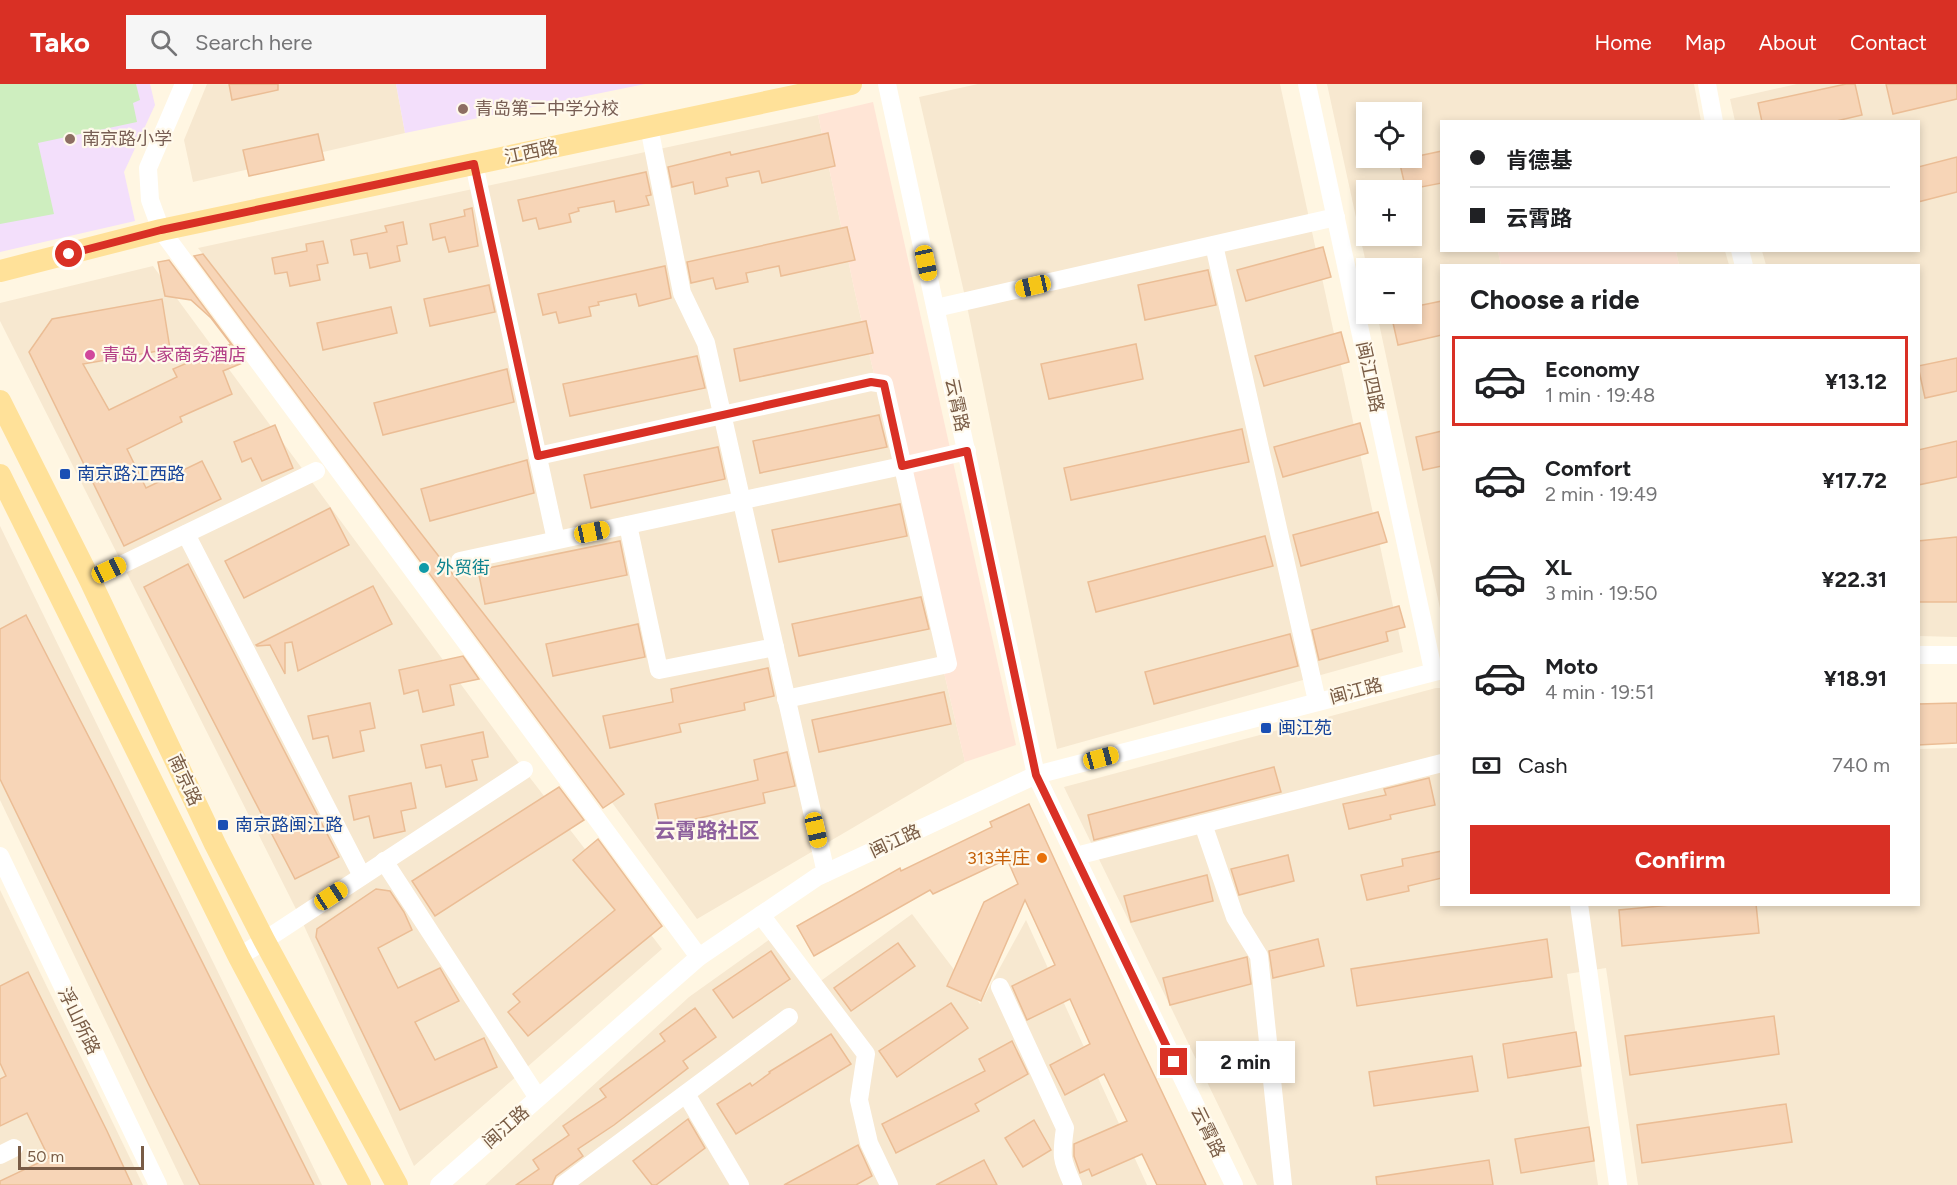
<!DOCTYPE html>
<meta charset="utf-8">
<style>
:root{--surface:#fff;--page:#f6f6f6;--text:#202124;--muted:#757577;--line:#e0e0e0;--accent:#d93025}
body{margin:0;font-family:Figtree,"Noto Sans SC",sans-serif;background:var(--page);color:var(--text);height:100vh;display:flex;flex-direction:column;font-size:22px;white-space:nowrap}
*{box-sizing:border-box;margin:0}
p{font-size:20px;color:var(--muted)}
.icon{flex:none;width:33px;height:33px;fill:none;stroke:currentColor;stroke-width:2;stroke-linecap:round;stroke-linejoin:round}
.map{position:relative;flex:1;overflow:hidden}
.drawer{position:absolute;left:1440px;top:180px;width:480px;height:642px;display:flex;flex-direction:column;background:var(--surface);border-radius:0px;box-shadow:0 3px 9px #0003}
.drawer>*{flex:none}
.top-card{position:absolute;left:1440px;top:36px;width:480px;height:132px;border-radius:0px;box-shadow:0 3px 9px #0003;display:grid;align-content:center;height:132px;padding:0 30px;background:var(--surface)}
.buttons{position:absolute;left:1356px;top:18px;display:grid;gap:12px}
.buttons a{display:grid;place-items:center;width:66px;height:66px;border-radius:0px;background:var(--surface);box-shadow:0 3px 9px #0003;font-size:30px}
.scale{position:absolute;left:18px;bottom:15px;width:126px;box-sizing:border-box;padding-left:6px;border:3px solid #795c46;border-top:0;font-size:16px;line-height:21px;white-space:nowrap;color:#795c46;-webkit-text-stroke:4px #fff9eb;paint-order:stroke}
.end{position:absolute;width:27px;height:27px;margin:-14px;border:8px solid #d93025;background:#fff;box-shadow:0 0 0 3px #fff}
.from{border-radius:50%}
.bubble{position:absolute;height:42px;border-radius:0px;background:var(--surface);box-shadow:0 3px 9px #0003;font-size:20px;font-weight:700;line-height:42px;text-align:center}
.car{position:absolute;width:18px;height:36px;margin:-18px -9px;border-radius:8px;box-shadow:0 0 4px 2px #0007;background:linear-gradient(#f5c518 24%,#345 0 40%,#f5c518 0 76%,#345 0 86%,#f5c518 0)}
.top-card b{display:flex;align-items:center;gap:21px;height:57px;font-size:22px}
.top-card b+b{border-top:2px solid var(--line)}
.top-card i{width:15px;height:15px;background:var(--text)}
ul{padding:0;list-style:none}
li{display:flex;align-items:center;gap:18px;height:90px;margin:0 12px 9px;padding:0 18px;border:3px solid transparent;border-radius:0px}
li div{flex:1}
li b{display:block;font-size:22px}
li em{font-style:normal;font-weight:700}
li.on{border-color:var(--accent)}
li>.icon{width:54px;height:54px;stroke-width:1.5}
h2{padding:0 30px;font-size:27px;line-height:72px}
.pay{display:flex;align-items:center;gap:15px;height:66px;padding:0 30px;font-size:22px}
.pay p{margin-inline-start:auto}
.action{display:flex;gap:12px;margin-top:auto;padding:12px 30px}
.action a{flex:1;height:69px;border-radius:0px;background:var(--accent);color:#fff;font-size:24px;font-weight:700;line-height:69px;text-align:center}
header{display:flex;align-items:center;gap:36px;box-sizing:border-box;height:84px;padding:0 30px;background:var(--accent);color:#fff}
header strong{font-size:28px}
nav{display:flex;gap:33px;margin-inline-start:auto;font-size:21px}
.search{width:420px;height:54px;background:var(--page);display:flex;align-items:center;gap:15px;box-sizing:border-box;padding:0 21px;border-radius:0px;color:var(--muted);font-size:22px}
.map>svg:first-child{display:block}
</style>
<header>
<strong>Tako</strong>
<div class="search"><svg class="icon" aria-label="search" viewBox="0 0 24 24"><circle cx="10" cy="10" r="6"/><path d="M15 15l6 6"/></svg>Search here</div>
<nav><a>Home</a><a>Map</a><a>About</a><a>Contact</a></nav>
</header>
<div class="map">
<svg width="1957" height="1101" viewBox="0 0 1957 1101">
<rect width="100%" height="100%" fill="#fff6e2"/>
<g fill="#f7e8d0" fill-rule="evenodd">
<path d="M 207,0 L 396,0 L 405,49 L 193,98 L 184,56 Z"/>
<path d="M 978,0 L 1280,0 L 1403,568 L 1057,665 L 966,217 L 919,13 Z"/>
<path d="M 1327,0 L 1694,0 L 1701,37 L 1442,38 L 1442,166 L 1503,167 L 1498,168 L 1501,181 L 1442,182 L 1441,529 L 1377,230 L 1412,230 L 1412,184 L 1367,184 ZM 1366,28 L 1412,28 L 1412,74 L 1366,74 ZM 1366,106 L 1412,106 L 1412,152 L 1366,152 Z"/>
<path d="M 1797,0 L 1957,0 L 1957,553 L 1919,552 L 1918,182 L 1766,181 L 1762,167 L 1918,166 L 1918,38 L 1735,37 L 1730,15 Z"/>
<path d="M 818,31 L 855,209 L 965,678 L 697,835 L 319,317 L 198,164 Z"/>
<path d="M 1676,167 L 1725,167 L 1729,181 L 1679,181 Z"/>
<path d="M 153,182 L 524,686 L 662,865 L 414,1082 L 300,833 L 0,237 L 0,219 Z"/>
<path d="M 0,442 L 322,1101 L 184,1101 L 0,716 Z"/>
<path d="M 1436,604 L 1441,604 L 1442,820 L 1918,820 L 1919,665 L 1957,664 L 1957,1101 L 1638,1101 L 1606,884 L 1567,890 L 1598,1101 L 1257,1101 L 1064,703 Z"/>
<path d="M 0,806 L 143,1101 L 0,1101 Z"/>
<path d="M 912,830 L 980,920 L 1026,836 L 1147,1101 L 485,1101 L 689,913 L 780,848 L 818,899 Z"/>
</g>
<g fill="#ffe5d6">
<path d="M 873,18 L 1016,661 L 965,678 L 855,209 L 818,31 Z"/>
<path d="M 1503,166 L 1676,167 L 1679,181 L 1501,181 L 1498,168 Z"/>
</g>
<g fill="#f3dffb">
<path d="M 0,0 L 150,0 L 155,21 L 124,88 L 135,137 L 0,168 Z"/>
<path d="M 396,0 L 645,0 L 405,49 Z"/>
</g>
<path fill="#ceeebf" d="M 0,0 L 136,0 L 140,16 L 133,19 L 137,38 L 38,59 L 54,130 L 0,140 Z"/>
<g fill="#f7d5b7" stroke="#ebbd95" stroke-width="1.5">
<path d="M 229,0 L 278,0 L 278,6 L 232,16 Z"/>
<path d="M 1846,0 L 1855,0 L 1862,31 L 1832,38 L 1762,38 L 1758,19 Z"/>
<path d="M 1886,0 L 1957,0 L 1957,15 L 1893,30 Z"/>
<path d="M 828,49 L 835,82 L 762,99 L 759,87 L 726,94 L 728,102 L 695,110 L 693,98 L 672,103 L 668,83 L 730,68 L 731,71 Z"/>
<path d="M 318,50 L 324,76 L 249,92 L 243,66 Z"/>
<path d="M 1442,67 L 1442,99 L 1406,106 L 1399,76 Z"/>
<path d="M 1957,73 L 1957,108 L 1918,118 L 1918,83 Z"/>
<path d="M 646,88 L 651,111 L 646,112 L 649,121 L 616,128 L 614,117 L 578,124 L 579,127 L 569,130 L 571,138 L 539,145 L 536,134 L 523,137 L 518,116 Z"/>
<path d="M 472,124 L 478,162 L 449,168 L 445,153 L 433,156 L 430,140 L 465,132 L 464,126 Z"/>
<path d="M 403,138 L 407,160 L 397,162 L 400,177 L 370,184 L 367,169 L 354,171 L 351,156 L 387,148 L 385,142 Z"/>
<path d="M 847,143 L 855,176 L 781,192 L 779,182 L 746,189 L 748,198 L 716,205 L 713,194 L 691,199 L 687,178 Z"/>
<path d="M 323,157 L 328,179 L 317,181 L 320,196 L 290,202 L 287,188 L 275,190 L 272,174 L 307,167 L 306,160 Z"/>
<path d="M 1323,163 L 1331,193 L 1246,217 L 1237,186 Z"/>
<path d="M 203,170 L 579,652 L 624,710 L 603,724 L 194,172 Z"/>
<path d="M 169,176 L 245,278 L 223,287 L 232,310 L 180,333 L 182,338 L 127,365 L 146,404 L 202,377 L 221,415 L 124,462 L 29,268 L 52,235 L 162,215 L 170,265 L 83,280 L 109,326 L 177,293 L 173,285 L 231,260 L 211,234 L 191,216 L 165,212 L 158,178 Z"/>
<path d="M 665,182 L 671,214 L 639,222 L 636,210 L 598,218 L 599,221 L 589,223 L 591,232 L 559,239 L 556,228 L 543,231 L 538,210 Z"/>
<path d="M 1208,186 L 1216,221 L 1145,236 L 1138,201 Z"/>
<path d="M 489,201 L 495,228 L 430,242 L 424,215 Z"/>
<path d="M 1442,217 L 1442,251 L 1398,261 L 1391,230 L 1412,230 L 1412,223 Z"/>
<path d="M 391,223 L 397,249 L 323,266 L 317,239 Z"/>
<path d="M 866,237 L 873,269 L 740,297 L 734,265 Z"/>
<path d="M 1341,248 L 1349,278 L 1264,302 L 1255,272 Z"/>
<path d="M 1136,260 L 1143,295 L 1049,315 L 1041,280 Z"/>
<path d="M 697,272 L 705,304 L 570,332 L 563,300 Z"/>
<path d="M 1957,274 L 1957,307 L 1925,314 L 1918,282 Z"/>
<path d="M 507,285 L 514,318 L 383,351 L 374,319 Z"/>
<path d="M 879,331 L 887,363 L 760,389 L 753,357 Z"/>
<path d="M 1360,339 L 1368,369 L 1283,393 L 1274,363 Z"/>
<path d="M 275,341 L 293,384 L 262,397 L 251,374 L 242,378 L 234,358 Z"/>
<path d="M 1242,345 L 1249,378 L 1071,416 L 1064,384 Z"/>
<path d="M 1442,347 L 1442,382 L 1423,386 L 1416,353 Z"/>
<path d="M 1957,357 L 1957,393 L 1918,401 L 1918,366 Z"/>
<path d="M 718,363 L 725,395 L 591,424 L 584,391 Z"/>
<path d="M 527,376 L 534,409 L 430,437 L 421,405 Z"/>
<path d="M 900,420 L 907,452 L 779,478 L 772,446 Z"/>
<path d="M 330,424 L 349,461 L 244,514 L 225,477 Z"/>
<path d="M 1378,428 L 1387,458 L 1301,482 L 1293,451 Z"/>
<path d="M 1265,452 L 1273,482 L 1096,528 L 1088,498 Z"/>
<path d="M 1957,453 L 1957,518 L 1918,518 L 1918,457 Z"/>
<path d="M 620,457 L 627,491 L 485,520 L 478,486 Z"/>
<path d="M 188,480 L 339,773 L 295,795 L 144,503 Z"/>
<path d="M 373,502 L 392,540 L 298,587 L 292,558 L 285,559 L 285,590 L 270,561 L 257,562 L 256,561 Z"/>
<path d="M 921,513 L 929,545 L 799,572 L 792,540 Z"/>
<path d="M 1399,522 L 1405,543 L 1386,548 L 1388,557 L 1319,576 L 1312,546 Z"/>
<path d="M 26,531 L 111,696 L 314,1101 L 200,1101 L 149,1001 L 0,695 L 0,545 Z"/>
<path d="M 638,540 L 645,573 L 553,592 L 546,560 Z"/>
<path d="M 1290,550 L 1298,582 L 1154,620 L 1145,588 Z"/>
<path d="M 463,572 L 479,595 L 450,601 L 454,621 L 423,628 L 418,606 L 404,610 L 399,586 Z"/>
<path d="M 768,584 L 774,612 L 744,619 L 745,626 L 679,640 L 681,648 L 610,664 L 603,632 L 673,618 L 671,605 Z"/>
<path d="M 944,608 L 951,640 L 819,668 L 812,636 Z"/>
<path d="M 370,619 L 375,644 L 360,647 L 364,667 L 333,674 L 328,652 L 313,655 L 308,632 Z"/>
<path d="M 1957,619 L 1957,659 L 1918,661 L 1918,620 Z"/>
<path d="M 483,648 L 488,673 L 472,676 L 477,696 L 446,703 L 441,681 L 426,684 L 421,661 Z"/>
<path d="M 787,668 L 795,702 L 763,709 L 765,719 L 660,743 L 655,720 L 758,696 L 754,676 Z"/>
<path d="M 1274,683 L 1281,708 L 1094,756 L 1088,731 Z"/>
<path d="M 1429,694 L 1435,721 L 1390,731 L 1391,735 L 1349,745 L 1343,720 L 1386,711 L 1384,705 Z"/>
<path d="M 411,699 L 416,724 L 401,727 L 405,747 L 374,754 L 369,732 L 354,736 L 349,712 Z"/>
<path d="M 559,703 L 584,736 L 435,832 L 412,797 Z"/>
<path d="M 1029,720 L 1136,953 L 1206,1101 L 1157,1101 L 1142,1070 L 1092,1092 L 1089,1085 L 1080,1089 L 1074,1072 L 1074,1060 L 1127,1037 L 1104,990 L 1065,1011 L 1050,981 L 1090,960 L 1070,915 L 1027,936 L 1012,902 L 1055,881 L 1025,816 L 981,917 L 947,902 L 984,818 L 1018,800 L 1007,775 L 933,810 L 930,806 L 814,872 L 797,842 L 900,784 L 901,787 L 992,743 L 990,738 Z"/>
<path d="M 598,755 L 662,842 L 528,952 L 508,928 L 520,918 L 513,910 L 615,826 L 573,776 Z"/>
<path d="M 1442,767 L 1442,794 L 1408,802 L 1409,807 L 1367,816 L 1361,791 L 1403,782 L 1402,775 Z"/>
<path d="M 1288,771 L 1294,797 L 1239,811 L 1231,785 Z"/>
<path d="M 1207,791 L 1213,817 L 1131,838 L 1124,812 Z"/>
<path d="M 376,805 L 390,807 L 404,828 L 412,846 L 378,864 L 398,904 L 440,884 L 459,917 L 415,938 L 435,976 L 484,954 L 497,983 L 400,1026 L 316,853 L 317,845 Z"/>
<path d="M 1681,820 L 1756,820 L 1759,849 L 1622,862 L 1619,826 Z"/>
<path d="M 1318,855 L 1324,882 L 1273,894 L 1269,867 Z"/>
<path d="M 1547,855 L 1552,893 L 1357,922 L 1351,885 Z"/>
<path d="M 898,859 L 915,882 L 851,927 L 834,904 Z"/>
<path d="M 771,867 L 790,895 L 733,934 L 713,906 Z"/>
<path d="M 1247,873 L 1251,900 L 1170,921 L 1163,894 Z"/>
<path d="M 28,888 L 107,1047 L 132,1101 L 0,1101 L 0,1097 L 49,1074 L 27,1029 L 0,1042 L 0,995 L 6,992 L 0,979 L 0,902 Z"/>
<path d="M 951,919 L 968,944 L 897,993 L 879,967 Z"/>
<path d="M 695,924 L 716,953 L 683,977 L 688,984 L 614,1041 L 578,1065 L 583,1072 L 556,1092 L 552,1101 L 516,1101 L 539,1085 L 533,1076 L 569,1051 L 563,1042 L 606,1013 L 600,1005 L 665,957 L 660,950 Z"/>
<path d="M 1774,932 L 1779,970 L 1630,991 L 1625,952 Z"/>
<path d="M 1576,948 L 1581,982 L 1508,994 L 1503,960 Z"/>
<path d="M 831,950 L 851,980 L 736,1050 L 717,1020 L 750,999 L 752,1002 L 770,989 L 769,988 Z"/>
<path d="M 1012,957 L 1028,990 L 975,1020 L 979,1027 L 896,1069 L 882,1040 L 985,987 L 979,975 Z"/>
<path d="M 1472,972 L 1478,1007 L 1374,1022 L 1369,988 Z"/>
<path d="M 1786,1020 L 1792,1058 L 1642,1079 L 1637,1041 Z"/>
<path d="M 688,1035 L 705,1064 L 656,1101 L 652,1101 L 633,1077 Z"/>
<path d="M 1034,1036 L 1051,1066 L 1023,1083 L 1005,1054 Z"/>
<path d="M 1589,1043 L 1594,1077 L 1521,1089 L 1515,1055 Z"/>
<path d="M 858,1061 L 872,1092 L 856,1101 L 784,1101 Z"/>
<path d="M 984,1076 L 997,1101 L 936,1101 Z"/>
<path d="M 1489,1076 L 1493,1101 L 1377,1101 L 1376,1093 Z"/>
</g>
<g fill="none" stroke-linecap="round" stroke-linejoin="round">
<g stroke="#fff" stroke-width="18">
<path d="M 184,0 L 148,84 L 150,116 L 161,146 L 699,873"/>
<path d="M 887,0 L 1036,691 L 1234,1101"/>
<path d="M 1307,0 L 1433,586"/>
<path d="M 1707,0 L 1714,38"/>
<path d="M 649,43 L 682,209 L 706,259 L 826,789"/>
<path d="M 474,80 L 556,456"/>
<path d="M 1214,161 L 1317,617"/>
<path d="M 1740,166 L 1744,182"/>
<path d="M 936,224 L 1336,133"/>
<path d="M 538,372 L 871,298 L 884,300 L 948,580 L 786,615"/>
<path d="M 628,441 L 659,586 L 775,563"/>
<path d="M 186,450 L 362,792"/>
<path d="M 460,477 L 902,382 L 967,367"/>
<path d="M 90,496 L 316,387"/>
<path d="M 1918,571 L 1957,571"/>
<path d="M 1203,740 L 1235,833 L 1259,872 L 1283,1101"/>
<path d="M 0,772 L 158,1101"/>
<path d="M 1076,772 L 1442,679"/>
<path d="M 384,777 L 538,1014"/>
<path d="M 1579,820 L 1618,1101"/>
<path d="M 761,831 L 866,970 L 859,1016 L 869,1059 L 889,1101"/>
<path d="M 239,873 L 524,686"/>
<path d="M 1000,903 L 1065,1044 C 1061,1072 1061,1075 1073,1101"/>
<path d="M 686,1010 L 740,1101"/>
<path d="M 0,1071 L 14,1064"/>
<path d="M 439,1101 L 699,873 L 817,793 L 1036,691 L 1442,586"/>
<path d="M 563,1101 L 789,933"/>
</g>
<g stroke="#ffe199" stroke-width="22">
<path d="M 0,187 L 161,146 L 851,0"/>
<path d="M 0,317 L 90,496 L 215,760 L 264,856 L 397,1101"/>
<path d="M 0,391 L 239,873 L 360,1101"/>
</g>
</g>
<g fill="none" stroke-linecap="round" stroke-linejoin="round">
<path stroke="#d93025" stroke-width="8" d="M 69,170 L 161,146 L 474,80 L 538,372 L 871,298 L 884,300 L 902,382 L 967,367 L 1036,691 L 1174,978"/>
</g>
<g fill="#8d6e63" stroke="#fff9eb" stroke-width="2">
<circle cx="463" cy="25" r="6"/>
<circle cx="70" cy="55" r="6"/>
</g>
<circle fill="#d1479c" stroke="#fff9eb" stroke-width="2" cx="90" cy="271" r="6"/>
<g fill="#1a4fb4" stroke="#fff9eb" stroke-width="2">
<rect x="59" y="384" width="12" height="12" rx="3"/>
<rect x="1260" y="638" width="12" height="12" rx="3"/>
<rect x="217" y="735" width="12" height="12" rx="3"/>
</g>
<circle fill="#0f9aa8" stroke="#fff9eb" stroke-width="2" cx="424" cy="484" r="6"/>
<circle fill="#e8710a" stroke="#fff9eb" stroke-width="2" cx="1042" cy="774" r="6"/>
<g text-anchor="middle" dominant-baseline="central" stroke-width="4.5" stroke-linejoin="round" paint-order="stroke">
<g font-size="18" fill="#785e54" stroke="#fff9eb" text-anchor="start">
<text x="475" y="25">青岛第二中学分校</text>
<text x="82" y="55">南京路小学</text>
</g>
<g font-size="18" fill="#795c46" stroke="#fff9eb">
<text transform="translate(531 68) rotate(-12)">江西路</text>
<text transform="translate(1370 293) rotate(78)">闽江四路</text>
<text transform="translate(957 321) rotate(78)">云霄路</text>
<text transform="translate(1356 607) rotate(-15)">闽江路</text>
<text transform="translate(185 696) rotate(65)">南京路</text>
<text transform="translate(895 757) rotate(-25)">闽江路</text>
<text transform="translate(79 937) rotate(64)">浮山所路</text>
<text transform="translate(506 1043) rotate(-41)">闽江路</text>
<text transform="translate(1208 1048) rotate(64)">云霄路</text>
</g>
<g font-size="18" fill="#b23c85" stroke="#fff9eb" text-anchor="start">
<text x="102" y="271">青岛人家商务酒店</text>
</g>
<g font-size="18" fill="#164399" stroke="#fff9eb" text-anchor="start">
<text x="77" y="390">南京路江西路</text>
<text x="1278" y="644">闽江苑</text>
<text x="235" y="741">南京路闽江路</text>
</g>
<g font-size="18" fill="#0d838f" stroke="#fff9eb" text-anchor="start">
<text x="436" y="484">外贸街</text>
</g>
<g font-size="18" fill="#c56008" stroke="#fff9eb" text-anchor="end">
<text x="1030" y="774">313羊庄</text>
</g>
<g font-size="21" font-weight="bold" fill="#8e609d" stroke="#fff9eb">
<text x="707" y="746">云霄路社区</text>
</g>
</g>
</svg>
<div class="buttons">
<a><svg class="icon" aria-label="locate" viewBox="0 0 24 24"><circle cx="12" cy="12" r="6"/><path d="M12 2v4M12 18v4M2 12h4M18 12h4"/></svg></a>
<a>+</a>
<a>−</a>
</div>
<div class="scale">50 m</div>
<i class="end from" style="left:69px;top:170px"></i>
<i class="end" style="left:1174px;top:978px"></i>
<div class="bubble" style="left:1196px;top:957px;width:99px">2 min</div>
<i class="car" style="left:926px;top:179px;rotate:168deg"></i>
<i class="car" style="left:1033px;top:202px;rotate:257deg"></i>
<i class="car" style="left:592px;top:448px;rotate:78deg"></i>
<i class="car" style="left:109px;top:486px;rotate:65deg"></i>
<i class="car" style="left:1101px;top:674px;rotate:75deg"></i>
<i class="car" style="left:816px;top:746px;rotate:167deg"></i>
<i class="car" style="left:331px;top:812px;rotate:57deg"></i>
<div class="top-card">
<b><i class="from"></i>肯德基</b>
<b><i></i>云霄路</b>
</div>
<section class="drawer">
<h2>Choose a ride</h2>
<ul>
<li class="on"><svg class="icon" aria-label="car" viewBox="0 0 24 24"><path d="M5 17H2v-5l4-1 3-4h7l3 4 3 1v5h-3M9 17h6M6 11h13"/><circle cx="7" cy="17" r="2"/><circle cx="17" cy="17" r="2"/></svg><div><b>Economy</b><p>1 min · 19:48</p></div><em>¥13.12</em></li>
<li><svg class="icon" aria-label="car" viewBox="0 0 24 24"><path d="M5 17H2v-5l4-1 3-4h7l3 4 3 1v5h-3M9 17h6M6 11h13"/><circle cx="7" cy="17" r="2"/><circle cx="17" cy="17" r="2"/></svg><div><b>Comfort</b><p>2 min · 19:49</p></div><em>¥17.72</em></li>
<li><svg class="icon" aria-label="car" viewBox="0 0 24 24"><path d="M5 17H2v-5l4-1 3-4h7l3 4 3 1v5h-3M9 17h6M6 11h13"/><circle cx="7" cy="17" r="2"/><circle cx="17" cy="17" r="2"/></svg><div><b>XL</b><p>3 min · 19:50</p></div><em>¥22.31</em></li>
<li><svg class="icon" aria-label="car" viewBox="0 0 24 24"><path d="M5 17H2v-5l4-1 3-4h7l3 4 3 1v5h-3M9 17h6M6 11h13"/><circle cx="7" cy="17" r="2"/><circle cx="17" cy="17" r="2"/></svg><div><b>Moto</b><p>4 min · 19:51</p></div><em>¥18.91</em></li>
</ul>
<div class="pay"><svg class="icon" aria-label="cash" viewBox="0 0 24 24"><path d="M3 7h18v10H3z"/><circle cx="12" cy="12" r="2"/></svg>Cash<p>740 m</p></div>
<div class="action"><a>Confirm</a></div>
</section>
</div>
